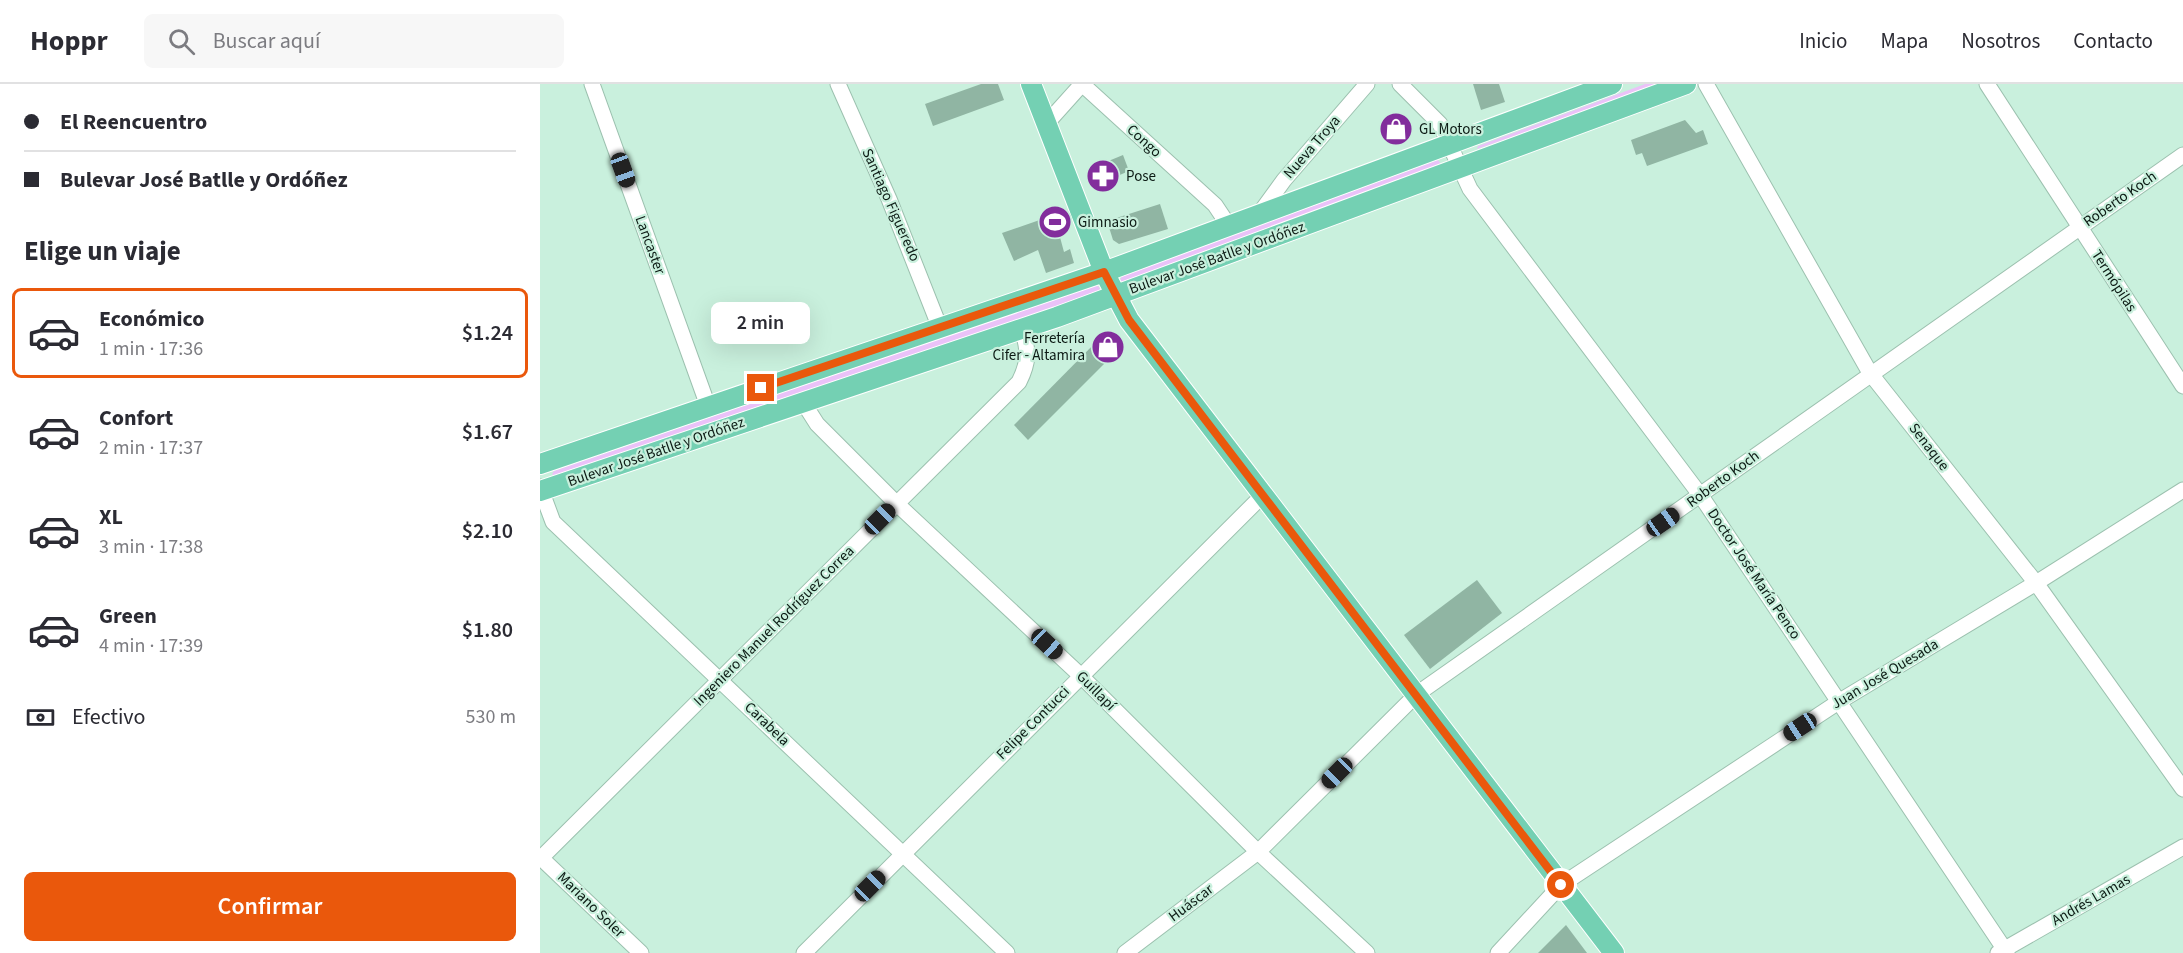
<!DOCTYPE html>
<html lang="es">
<meta charset="utf-8">
<style>
:root{--surface:#fff;--page:#f7f7f7;--text:#2b2b33;--muted:#7c7c81;--line:#e1e1e2;--accent:#ea580c}
body{margin:0;font-family:"Source Sans 3",sans-serif;background:var(--page);color:var(--text);height:100vh;display:flex;flex-direction:column;font-size:22px;white-space:nowrap}
*{box-sizing:border-box;margin:0}
p{font-size:20px;color:var(--muted)}
.icon{flex:none;width:33px;height:33px;fill:none;stroke:currentColor;stroke-width:2;stroke-linecap:round;stroke-linejoin:round}
.map{position:relative;flex:1;overflow:hidden}
.drawer{display:flex;flex-direction:column;background:var(--surface);width:540px}
.drawer>*{flex:none}
.banner{display:grid;align-content:center;height:132px;padding:0 24px;background:var(--surface)}
.end{position:absolute;width:27px;height:27px;margin:-14px;border:8px solid #ea580c;background:#fff;box-shadow:0 0 0 3px #fff}
.from{border-radius:50%}
.bubble{position:absolute;height:42px;border-radius:9px;background:var(--surface);box-shadow:0 6px 24px #0002;font-size:20px;font-weight:600;line-height:42px;text-align:center}
.car{position:absolute;width:18px;height:36px;margin:-18px -9px;border-radius:8px;box-shadow:0 0 4px 2px #0007;background:linear-gradient(#222 24%,#8ab4d8 0 40%,#222 0 76%,#8ab4d8 0 86%,#222 0)}
.banner b{display:flex;align-items:center;gap:21px;height:57px;font-size:22px}
.banner b+b{border-top:2px solid var(--line)}
.banner i{width:15px;height:15px;background:var(--text)}
ul{padding:0;list-style:none}
li{display:flex;align-items:center;gap:18px;height:90px;margin:0 12px 9px;padding:0 12px;border:3px solid transparent;border-radius:9px}
li div{flex:1}
li b{display:block;font-size:22px}
li em{font-style:normal;font-weight:600}
li.active{border-color:var(--accent)}
li>.icon{width:54px;height:54px;stroke-width:1.5}
h2{padding:0 24px;font-size:27px;line-height:72px}
.pay{display:flex;align-items:center;gap:15px;height:66px;padding:0 24px;font-size:22px}
.pay p{margin-inline-start:auto}
.cta{display:flex;gap:12px;margin-top:auto;padding:12px 24px}
.cta a{flex:1;height:69px;border-radius:9px;background:var(--accent);color:#fff;font-size:24px;font-weight:600;line-height:69px;text-align:center}
header{display:flex;align-items:center;gap:36px;box-sizing:border-box;height:84px;padding:0 30px;background:var(--surface);border-bottom:2px solid var(--line)}
header strong{font-size:28px}
nav{display:flex;gap:33px;margin-inline-start:auto;font-size:21px}
.search{width:420px;height:54px;background:var(--page);display:flex;align-items:center;gap:15px;box-sizing:border-box;padding:0 21px;border-radius:9px;color:var(--muted);font-size:22px}
main{display:flex;flex:1;min-height:0}
.map>svg:first-child{display:block}
</style>
<header>
<strong>Hoppr</strong>
<div class="search"><svg class="icon" aria-label="search" viewBox="0 0 24 24"><circle cx="10" cy="10" r="6"/><path d="M15 15l6 6"/></svg>Buscar aquí</div>
<nav><a>Inicio</a><a>Mapa</a><a>Nosotros</a><a>Contacto</a></nav>
</header>
<main>
<section class="drawer">
<div class="banner">
<b><i class="from"></i>El Reencuentro</b>
<b><i></i>Bulevar José Batlle y Ordóñez</b>
</div>
<h2>Elige un viaje</h2>
<ul>
<li class="active"><svg class="icon" aria-label="car" viewBox="0 0 24 24"><path d="M5 17H2v-5l4-1 3-4h7l3 4 3 1v5h-3M9 17h6M6 11h13"/><circle cx="7" cy="17" r="2"/><circle cx="17" cy="17" r="2"/></svg><div><b>Económico</b><p>1 min · 17:36</p></div><em>$1.24</em></li>
<li><svg class="icon" aria-label="car" viewBox="0 0 24 24"><path d="M5 17H2v-5l4-1 3-4h7l3 4 3 1v5h-3M9 17h6M6 11h13"/><circle cx="7" cy="17" r="2"/><circle cx="17" cy="17" r="2"/></svg><div><b>Confort</b><p>2 min · 17:37</p></div><em>$1.67</em></li>
<li><svg class="icon" aria-label="car" viewBox="0 0 24 24"><path d="M5 17H2v-5l4-1 3-4h7l3 4 3 1v5h-3M9 17h6M6 11h13"/><circle cx="7" cy="17" r="2"/><circle cx="17" cy="17" r="2"/></svg><div><b>XL</b><p>3 min · 17:38</p></div><em>$2.10</em></li>
<li><svg class="icon" aria-label="car" viewBox="0 0 24 24"><path d="M5 17H2v-5l4-1 3-4h7l3 4 3 1v5h-3M9 17h6M6 11h13"/><circle cx="7" cy="17" r="2"/><circle cx="17" cy="17" r="2"/></svg><div><b>Green</b><p>4 min · 17:39</p></div><em>$1.80</em></li>
</ul>
<div class="pay"><svg class="icon" aria-label="cash" viewBox="0 0 24 24"><path d="M3 7h18v10H3z"/><circle cx="12" cy="12" r="2"/></svg>Efectivo<p>530 m</p></div>
<div class="cta"><a>Confirmar</a></div>
</section>
<div class="map">
<svg width="1643" height="869" viewBox="0 0 1643 869">
<rect width="100%" height="100%" fill="#c9f0dd"/>
<g fill="#eac2f8">
<path d="M 1105,0 L 1124,0 L 937,65 L 938,62 Z"/>
<path d="M 898,76 L 901,80 L 584,199 L 580,196 L 582,192 Z"/>
<path d="M 556,201 L 560,204 L 558,208 L 16,393 L 12,390 L 14,387 Z"/>
</g>
<g fill="#90b5a3">
<path d="M 441,0 L 458,0 L 464,16 L 393,42 L 385,20 Z"/>
<path d="M 933,0 L 959,0 L 965,18 L 941,26 Z"/>
<path d="M 1145,36 L 1156,49 L 1163,46 L 1168,60 L 1107,82 L 1102,69 L 1096,71 L 1091,56 Z"/>
<path d="M 583,71 L 589,87 L 561,99 L 554,83 Z"/>
<path d="M 620,120 L 628,145 L 579,160 L 573,156 L 567,137 Z"/>
<path d="M 514,131 L 524,168 L 530,165 L 534,179 L 506,189 L 498,166 L 474,177 L 462,149 Z"/>
<path d="M 561,253 L 576,268 L 488,356 L 474,341 Z"/>
<path d="M 937,496 L 962,529 L 890,585 L 864,551 Z"/>
<path d="M 1026,841 L 1047,869 L 998,869 Z"/>
</g>
<g fill="none" stroke-linecap="round" stroke-linejoin="round">
<defs>
<g id="minor">
<path d="M 52,0 L 168,322"/>
<path d="M 298,0 L 349,115 L 400,244"/>
<path d="M 542,0 L 675,121 L 689,142"/>
<path d="M 860,0 L 900,40 L 930,105 L 1161,412 L 1467,869"/>
<path d="M 1166,0 L 1330,289 L 1496,499 L 1643,705"/>
<path d="M 1447,0 L 1643,302"/>
<path d="M 507,39 L 542,0"/>
<path d="M 720,129 L 744,96 L 827,0"/>
<path d="M 263,318 L 277,340 L 356,419 L 540,591 L 718,768 L 827,869"/>
<path d="M 0,403 L 13,438 L 467,869"/>
<path d="M 0,773 L 101,869"/>
<path d="M 0,775 L 479,298 C 489,278 489,267 482,245"/>
<path d="M 264,869 L 723,411"/>
<path d="M 585,869 L 718,768 L 877,610 L 1643,71"/>
<path d="M 958,869 L 1021,801 L 1300,617 L 1496,499 L 1643,406"/>
<path d="M 1458,869 L 1643,763"/>
</g>
<g id="major">
<path d="M 491,0 L 564,188 L 589,236 L 1074,869"/>
<path d="M 0,380 L 564,188 L 1072,0"/>
<path d="M 0,407 L 517,233 L 1146,0"/>
</g>
</defs>
<use href="#minor" stroke="#9cc1af" stroke-width="17"/>
<use href="#major" stroke="#fff" stroke-width="22"/>
<use href="#minor" stroke="#fff" stroke-width="15"/>
<use href="#major" stroke="#74d0b3" stroke-width="20"/>
</g>
<g fill="none" stroke-linecap="round" stroke-linejoin="round">
<path stroke="#ea580c" stroke-width="8" d="M 221,304 L 564,188 L 589,236 L 1021,801"/>
</g>
<defs>
<symbol id="shop-disc" viewBox="-11 -11 22 22"><circle r="9.5" fill="#822d9c" stroke="#c9f0dd"/><path d="M-5-2.5h2.3a2.7 3.5 0 0 1 5.4 0H5L5.5 6h-11ZM-1.5-2.5h3a1.5 2.3 0 0 0-3 0Z" fill="#fff"/></symbol>
<symbol id="pharmacy-disc" viewBox="-11 -11 22 22"><circle r="9.5" fill="#822d9c" stroke="#c9f0dd"/><path d="M-2-6h4v4h4v4h-4v4h-4v-4h-4v-4h4Z" fill="#fff"/></symbol>
<symbol id="stadium-disc" viewBox="-11 -11 22 22"><circle r="9.5" fill="#822d9c" stroke="#c9f0dd"/><path d="M0-5a6.5 5 0 1 0 0 10a6.5 5 0 1 0 0-10ZM-3.5-1.8h7v3.6h-7Z" fill="#fff"/></symbol>
</defs>
<g fill-rule="evenodd">
<use href="#shop-disc" x="837" y="26" width="38" height="38"/>
<use href="#pharmacy-disc" x="544" y="73" width="38" height="38"/>
<use href="#stadium-disc" x="496" y="119" width="38" height="38"/>
<use href="#shop-disc" x="549" y="244" width="38" height="38"/>
</g>
<g text-anchor="middle" dominant-baseline="central" stroke-width="4.5" stroke-linejoin="round" paint-order="stroke">
<g font-size="15" fill="#0c1a14" stroke="#c9f0dd" text-anchor="start">
<text x="879" y="45">GL Motors</text>
<text x="586" y="92">Pose</text>
<text x="538" y="138">Gimnasio</text>
<text x="545" y="254" text-anchor="end">Ferretería<tspan x="545" dy="17">Cifer - Altamira</tspan></text>
</g>
<g font-size="15" fill="#0c1a14" stroke="#c9f0dd">
<text transform="translate(604 57) rotate(42)">Congo</text>
<text transform="translate(772 63) rotate(-49)">Nueva Troya</text>
<text transform="translate(1580 115) rotate(-35)">Roberto Koch</text>
<text transform="translate(351 121) rotate(66)">Santiago Figueredo</text>
<text transform="translate(110 161) rotate(70)">Lancaster</text>
<text transform="translate(677 174) rotate(-20)">Bulevar José Batlle y Ordóñez</text>
<text transform="translate(1574 197) rotate(57)">Termópilas</text>
<text transform="translate(1389 363) rotate(52)">Senaque</text>
<text transform="translate(116 368) rotate(-19)">Bulevar José Batlle y Ordóñez</text>
<text transform="translate(1183 395) rotate(-36)">Roberto Koch</text>
<text transform="translate(1214 490) rotate(56)">Doctor José María Penco</text>
<text transform="translate(234 542) rotate(-45)">Ingeniero Manuel Rodríguez Correa</text>
<text transform="translate(1345 590) rotate(-31)">Juan José Quesada</text>
<text transform="translate(556 607) rotate(45)">Guillapí</text>
<text transform="translate(493 639) rotate(-45)">Felipe Contucci</text>
<text transform="translate(227 640) rotate(44)">Carabela</text>
<text transform="translate(1551 816) rotate(-30)">Andrés Lamas</text>
<text transform="translate(651 819) rotate(-37)">Huáscar</text>
<text transform="translate(51 821) rotate(44)">Mariano Soler</text>
</g>
</g>
</svg>
<i class="end from" style="left:1021px;top:801px"></i>
<i class="end" style="left:221px;top:304px"></i>
<div class="bubble" style="left:171px;top:218px;width:99px">2 min</div>
<i class="car" style="left:83px;top:86px;rotate:160deg"></i>
<i class="car" style="left:340px;top:435px;rotate:45deg"></i>
<i class="car" style="left:1123px;top:438px;rotate:55deg"></i>
<i class="car" style="left:507px;top:560px;rotate:133deg"></i>
<i class="car" style="left:1260px;top:643px;rotate:237deg"></i>
<i class="car" style="left:797px;top:689px;rotate:225deg"></i>
<i class="car" style="left:330px;top:802px;rotate:45deg"></i>
</div>
</main>
